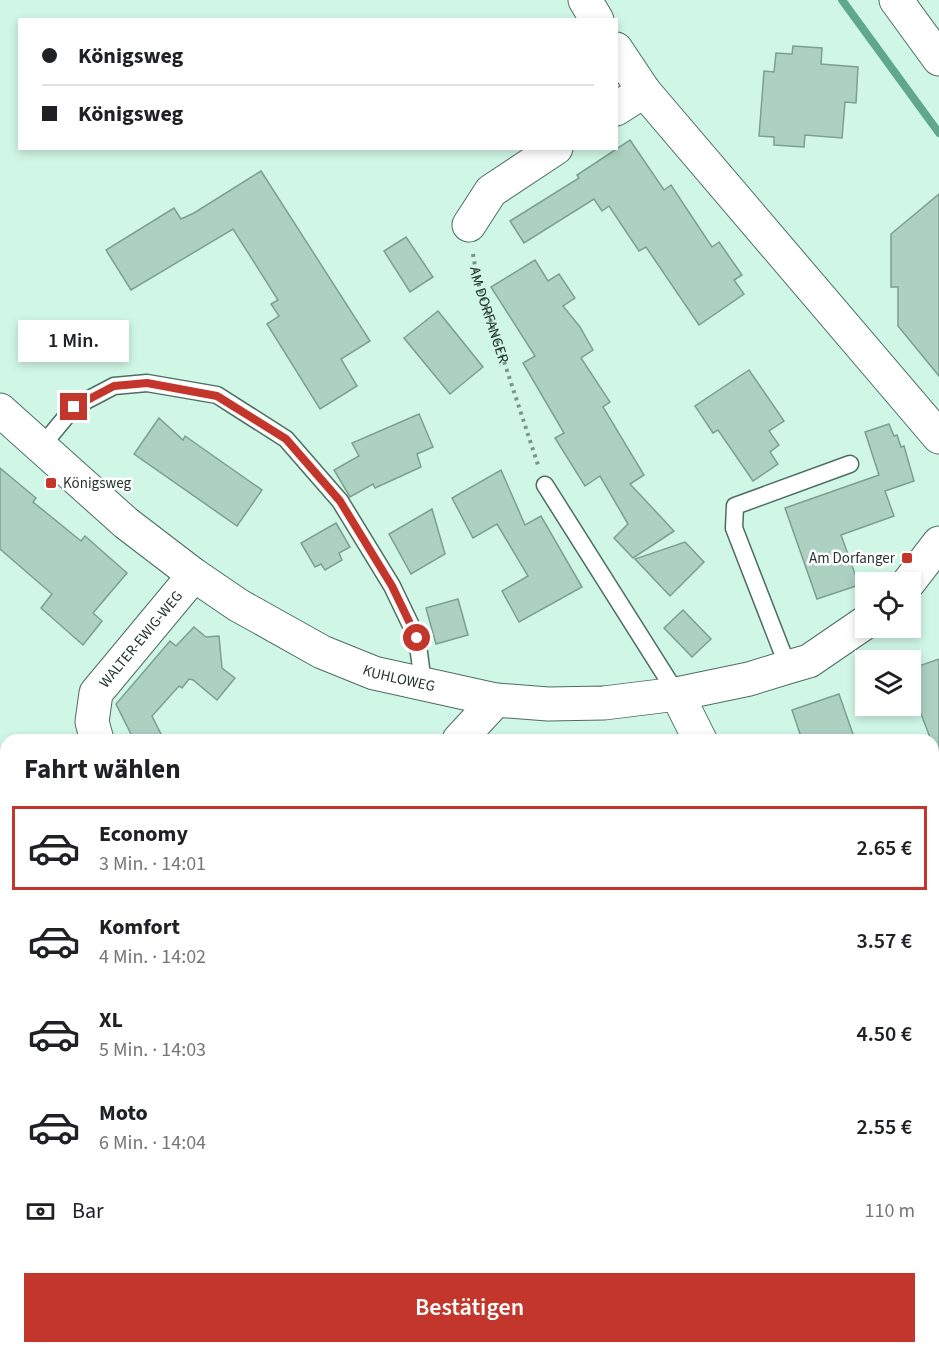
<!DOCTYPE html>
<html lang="de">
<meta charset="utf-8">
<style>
:root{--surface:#fff;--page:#f2f2f2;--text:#202124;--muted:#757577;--line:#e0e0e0;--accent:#c3362b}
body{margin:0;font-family:"Source Sans 3",sans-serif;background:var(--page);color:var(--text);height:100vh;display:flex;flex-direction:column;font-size:22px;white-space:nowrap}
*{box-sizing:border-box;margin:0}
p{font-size:20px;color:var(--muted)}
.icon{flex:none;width:33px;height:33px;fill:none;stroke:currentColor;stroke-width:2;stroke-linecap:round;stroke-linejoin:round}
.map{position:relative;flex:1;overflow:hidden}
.sheet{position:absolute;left:0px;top:734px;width:939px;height:620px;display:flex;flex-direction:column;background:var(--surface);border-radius:18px 18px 0 0;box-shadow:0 3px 9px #0003}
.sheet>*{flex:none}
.banner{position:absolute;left:18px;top:18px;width:600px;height:132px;border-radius:0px;box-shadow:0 3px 9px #0003;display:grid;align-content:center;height:132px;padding:0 24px;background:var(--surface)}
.buttons{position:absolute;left:855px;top:572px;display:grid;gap:12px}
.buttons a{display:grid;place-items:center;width:66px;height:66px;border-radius:0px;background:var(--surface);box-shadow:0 3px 9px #0003;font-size:30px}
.end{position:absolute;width:27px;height:27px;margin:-14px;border:8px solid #c3362b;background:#fff;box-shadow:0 0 0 3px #fff}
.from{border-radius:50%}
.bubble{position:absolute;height:42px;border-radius:0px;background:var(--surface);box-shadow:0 3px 9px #0003;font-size:20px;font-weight:600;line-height:42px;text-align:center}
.banner b{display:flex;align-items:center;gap:21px;height:57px;font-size:22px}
.banner b+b{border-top:2px solid var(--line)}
.banner i{width:15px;height:15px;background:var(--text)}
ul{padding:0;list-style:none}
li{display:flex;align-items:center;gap:18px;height:84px;margin:0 12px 9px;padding:0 12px;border:3px solid transparent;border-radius:0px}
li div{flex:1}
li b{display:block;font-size:22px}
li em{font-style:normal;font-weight:600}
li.current{border-color:var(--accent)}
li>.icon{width:54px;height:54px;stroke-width:1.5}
h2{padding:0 24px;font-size:27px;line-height:72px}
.pay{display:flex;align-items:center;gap:15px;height:66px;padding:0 24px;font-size:22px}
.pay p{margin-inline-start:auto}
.action{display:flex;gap:12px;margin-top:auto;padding:12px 24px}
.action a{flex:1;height:69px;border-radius:0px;background:var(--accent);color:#fff;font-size:24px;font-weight:600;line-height:69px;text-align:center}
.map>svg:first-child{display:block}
</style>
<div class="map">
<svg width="939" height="1352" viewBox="0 0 939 1352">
<rect width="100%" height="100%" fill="#d0f7e6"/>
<path fill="#ec978b" d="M 0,1184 L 6,1189 L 6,1347 L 89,1347 L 89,1352 L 0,1352 Z"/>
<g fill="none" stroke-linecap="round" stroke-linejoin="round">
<path stroke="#60a78b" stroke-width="8" d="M 842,0 L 939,133"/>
</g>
<g fill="#acd1c1" stroke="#7ba090" stroke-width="1.5">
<path d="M 793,46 L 822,48 L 821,64 L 858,67 L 856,103 L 845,102 L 842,138 L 805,135 L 804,147 L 774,145 L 774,137 L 759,136 L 764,71 L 774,72 L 776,53 L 792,54 Z"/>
<path d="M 630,140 L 664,190 L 671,185 L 712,247 L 719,242 L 742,275 L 734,280 L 744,294 L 699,325 L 646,247 L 639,251 L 609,206 L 602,211 L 594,199 L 524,243 L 510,221 L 579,178 L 577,175 Z"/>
<path d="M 261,171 L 370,341 L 341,359 L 357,386 L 320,409 L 267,324 L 279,316 L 271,304 L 278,300 L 233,229 L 131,290 L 106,250 L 174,208 L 181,219 L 194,213 Z"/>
<path d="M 939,194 L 939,376 L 898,326 L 898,287 L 891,287 L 891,234 Z"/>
<path d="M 406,237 L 433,277 L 410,292 L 384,251 Z"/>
<path d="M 535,260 L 548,281 L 559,274 L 575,298 L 563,306 L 580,327 L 593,350 L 581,358 L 610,402 L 603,407 L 644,475 L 630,484 L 674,531 L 633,558 L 614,538 L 628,524 L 600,476 L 585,486 L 555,438 L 564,433 L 523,363 L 535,356 L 491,287 Z"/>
<path d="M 438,311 L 483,367 L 450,394 L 404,338 Z"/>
<path d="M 749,370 L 784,421 L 769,431 L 779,445 L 770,452 L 778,464 L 753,481 L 718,430 L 713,433 L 695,406 Z"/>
<path d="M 419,414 L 433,447 L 417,454 L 421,467 L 375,488 L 373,484 L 350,497 L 334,470 L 359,456 L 352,443 Z"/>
<path d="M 159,418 L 183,440 L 185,436 L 262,490 L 237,526 L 134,454 Z"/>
<path d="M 889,424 L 894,436 L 897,435 L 901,447 L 904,446 L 914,481 L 885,491 L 894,516 L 841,535 L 859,585 L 817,599 L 785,508 L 879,475 L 865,432 Z"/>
<path d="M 0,468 L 36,498 L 33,502 L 81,541 L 85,536 L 127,573 L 93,613 L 102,621 L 83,645 L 41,608 L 52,594 L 0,549 Z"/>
<path d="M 501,470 L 525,525 L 541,516 L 582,587 L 519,622 L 502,591 L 528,576 L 497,524 L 473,538 L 452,498 Z"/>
<path d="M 432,509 L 445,554 L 411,574 L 389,534 Z"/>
<path d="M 336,523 L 350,547 L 339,553 L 342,560 L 325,570 L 321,564 L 315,567 L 301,543 Z"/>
<path d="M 685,542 L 704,562 L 670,596 L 635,559 Z"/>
<path d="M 458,599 L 468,635 L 436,644 L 426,608 Z"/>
<path d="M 683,610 L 711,639 L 692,657 L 664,628 Z"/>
<path d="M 194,627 L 206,637 L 219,636 L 222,668 L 235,678 L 217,700 L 193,680 L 189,679 L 182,688 L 179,686 L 152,716 L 164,740 L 134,740 L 116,704 L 170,641 L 176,646 Z"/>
<path d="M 939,659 L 939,756 L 937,757 L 933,740 L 931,740 L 916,701 L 910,703 L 910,669 Z"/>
<path d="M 839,694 L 855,740 L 802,740 L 792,710 Z"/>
</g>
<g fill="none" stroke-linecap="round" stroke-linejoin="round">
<defs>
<g id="service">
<path d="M 41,447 L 74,407 L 114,386 L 147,383 L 217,395 L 286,439 L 340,501 L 392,586 L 417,638 L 423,683"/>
<path d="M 545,485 L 677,694"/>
<path d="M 788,667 L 734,528 L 735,506 L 850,464"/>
</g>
<g id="minor">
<path d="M 585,0 L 597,20"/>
<path d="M 616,49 L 644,91 L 939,437"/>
<path d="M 616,109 L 644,91"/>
<path d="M 469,225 L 491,191 L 556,148"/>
<path id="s2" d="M 0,410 L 126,523 L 194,575 L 238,605 L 322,652 L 374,673 L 496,700 L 548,704 L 604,703 L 677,694 L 749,679 L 788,667 L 809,661 L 866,622"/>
<path d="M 909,582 L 939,543"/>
<path d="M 677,694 L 700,740"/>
<path id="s3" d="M 97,740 L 92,722 L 96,693 L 194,575"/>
<path d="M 459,740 L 496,700"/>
<path d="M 933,1212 L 939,1223"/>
<path d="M 608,1347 L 612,1352"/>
<path d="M 539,1352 L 548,1347"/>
</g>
<path id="tertiary" d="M 896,0 L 939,59"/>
</defs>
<use href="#service" stroke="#4c6e60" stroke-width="19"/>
<use href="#minor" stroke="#4c6e60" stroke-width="35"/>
<use href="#tertiary" stroke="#4c6e60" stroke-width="35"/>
<path stroke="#7a9589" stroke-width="4" stroke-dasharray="3 4.5" stroke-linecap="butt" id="s1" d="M 473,254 L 477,279 L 538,465"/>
<use href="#service" stroke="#fff" stroke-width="16"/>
<use href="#minor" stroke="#fff" stroke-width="33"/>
<use href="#tertiary" stroke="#fff" stroke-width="33"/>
</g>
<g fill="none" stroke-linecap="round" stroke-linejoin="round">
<path stroke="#c3362b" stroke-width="8" d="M 74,407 L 114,386 L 147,383 L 217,396 L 286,439 L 340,501 L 392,586 L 417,638"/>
</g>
<g fill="#c3362b" stroke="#fff" stroke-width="2">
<rect x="45" y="477" width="12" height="12" rx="3"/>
<rect x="901" y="552" width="12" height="12" rx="3"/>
</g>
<g text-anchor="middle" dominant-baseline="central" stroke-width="5" stroke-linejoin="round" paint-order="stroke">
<g font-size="15" fill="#26352e" stroke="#fff">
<text stroke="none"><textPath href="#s1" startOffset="63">AM DORFANGER</textPath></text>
<text stroke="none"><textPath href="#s3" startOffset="118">WALTER-EWIG-WEG</textPath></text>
<text stroke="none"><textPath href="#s2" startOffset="486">KUHLOWEG</textPath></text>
</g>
<g font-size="15" fill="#26352e" stroke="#fff" text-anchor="start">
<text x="63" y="483">Königsweg</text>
<text x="895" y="558" text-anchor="end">Am Dorfanger</text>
</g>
</g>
</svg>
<div class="buttons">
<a><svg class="icon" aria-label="locate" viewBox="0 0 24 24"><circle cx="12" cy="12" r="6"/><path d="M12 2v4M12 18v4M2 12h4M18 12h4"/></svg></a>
<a><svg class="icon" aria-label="layers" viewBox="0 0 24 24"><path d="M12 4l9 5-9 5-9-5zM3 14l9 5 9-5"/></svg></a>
</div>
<i class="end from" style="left:417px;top:638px"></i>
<i class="end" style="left:74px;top:407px"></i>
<div class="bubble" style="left:18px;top:320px;width:111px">1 Min.</div>
<div class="banner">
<b><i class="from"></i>Königsweg</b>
<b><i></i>Königsweg</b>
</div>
<section class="sheet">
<h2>Fahrt wählen</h2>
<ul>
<li class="current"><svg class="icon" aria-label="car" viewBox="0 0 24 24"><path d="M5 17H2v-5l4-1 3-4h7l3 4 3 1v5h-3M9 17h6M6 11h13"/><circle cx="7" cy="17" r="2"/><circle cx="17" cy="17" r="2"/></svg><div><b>Economy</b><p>3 Min. · 14:01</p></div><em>2.65 €</em></li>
<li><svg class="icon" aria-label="car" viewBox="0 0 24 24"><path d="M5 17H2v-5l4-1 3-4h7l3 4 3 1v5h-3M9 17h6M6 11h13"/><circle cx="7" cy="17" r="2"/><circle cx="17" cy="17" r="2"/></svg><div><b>Komfort</b><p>4 Min. · 14:02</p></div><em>3.57 €</em></li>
<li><svg class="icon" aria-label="car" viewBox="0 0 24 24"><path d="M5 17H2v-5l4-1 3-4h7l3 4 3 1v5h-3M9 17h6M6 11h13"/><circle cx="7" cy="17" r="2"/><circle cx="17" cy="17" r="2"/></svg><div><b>XL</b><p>5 Min. · 14:03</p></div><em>4.50 €</em></li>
<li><svg class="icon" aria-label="car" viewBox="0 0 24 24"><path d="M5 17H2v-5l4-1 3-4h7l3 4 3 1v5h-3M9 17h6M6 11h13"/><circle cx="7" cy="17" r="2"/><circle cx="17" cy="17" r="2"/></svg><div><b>Moto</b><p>6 Min. · 14:04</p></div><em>2.55 €</em></li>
</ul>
<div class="pay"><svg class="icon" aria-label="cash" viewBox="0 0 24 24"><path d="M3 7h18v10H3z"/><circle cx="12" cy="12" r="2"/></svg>Bar<p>110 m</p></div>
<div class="action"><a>Bestätigen</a></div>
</section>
</div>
